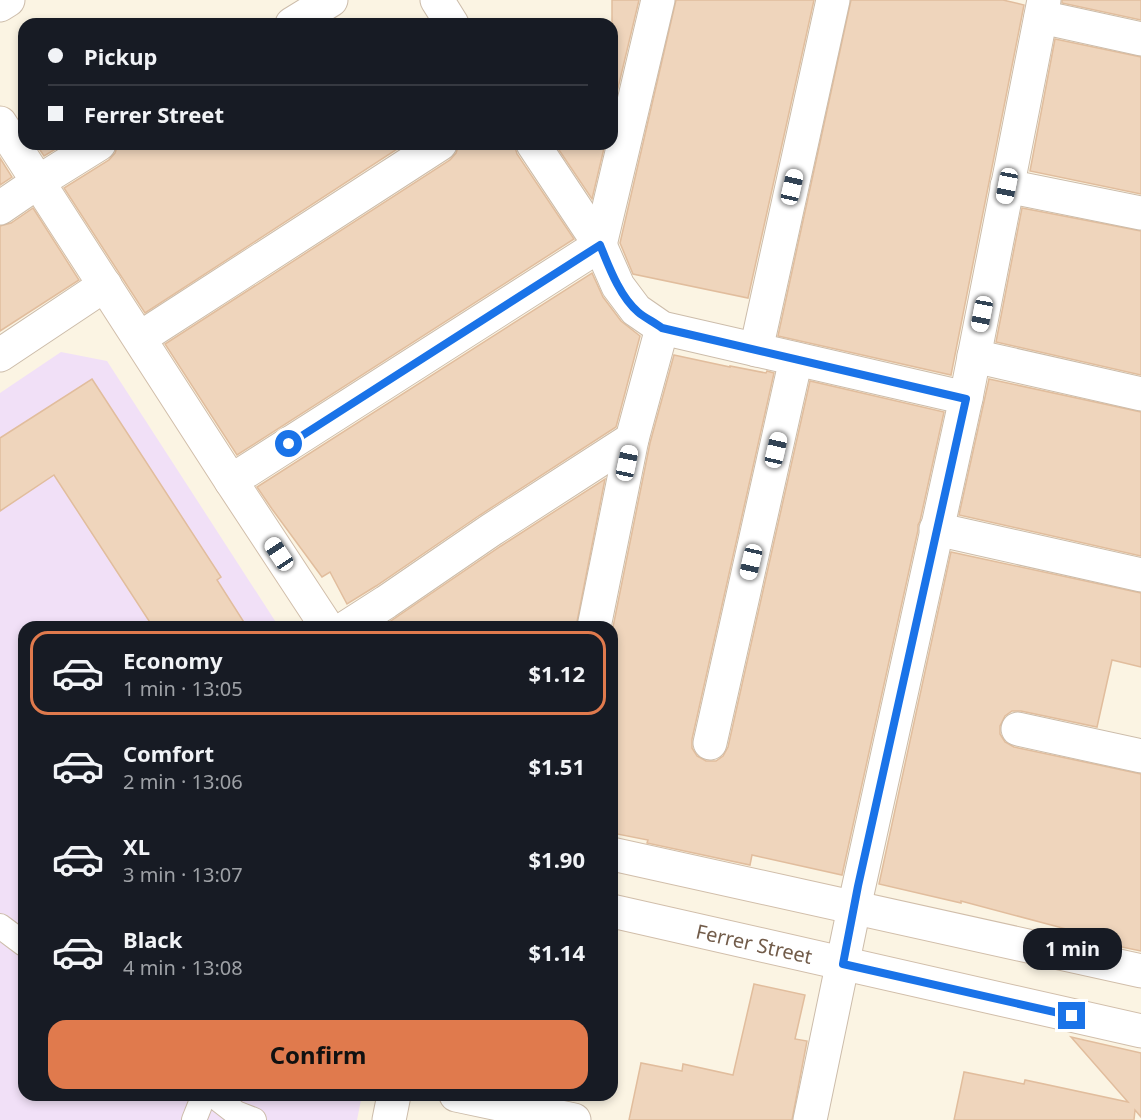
<!DOCTYPE html>
<meta charset="utf-8">
<style>
:root{--surface:#171b24;--page:#242831;--text:#f1f3f6;--muted:#9ea1a6;--line:#363941;--accent:#e07a4d}
body{margin:0;font-family:"Noto Sans",sans-serif;background:var(--page);color:var(--text);height:100vh;display:flex;flex-direction:column;font-size:22px;white-space:nowrap}
*{box-sizing:border-box;margin:0}
p{font-size:20px;color:var(--muted)}
.icon{flex:none;width:33px;height:33px;fill:none;stroke:currentColor;stroke-width:2;stroke-linecap:round;stroke-linejoin:round}
.map{position:relative;flex:1;overflow:hidden}
.panel{position:absolute;left:18px;top:621px;width:600px;height:480px;display:flex;flex-direction:column;background:var(--surface);border-radius:18px;box-shadow:0 3px 9px #0003}
.panel>*{flex:none}
.hud{position:absolute;left:18px;top:18px;width:600px;height:132px;border-radius:18px;box-shadow:0 3px 9px #0003;display:grid;align-content:center;height:132px;padding:0 30px;background:var(--surface)}
.end{position:absolute;width:27px;height:27px;margin:-14px;border:8px solid #1a73e8;background:#fff;box-shadow:0 0 0 3px #fff}
.from{border-radius:50%}
.bubble{position:absolute;height:42px;border-radius:18px;background:var(--surface);box-shadow:0 3px 9px #0003;font-size:20px;font-weight:700;line-height:42px;text-align:center}
.car{position:absolute;width:18px;height:36px;margin:-18px -9px;border-radius:8px;box-shadow:0 0 4px 2px #0007;background:linear-gradient(#fff 24%,#345 0 40%,#fff 0 76%,#345 0 86%,#fff 0)}
.hud b{display:flex;align-items:center;gap:21px;height:57px;font-size:22px}
.hud b+b{border-top:2px solid var(--line)}
.hud i{width:15px;height:15px;background:var(--text)}
ul{padding:10px 0 0;list-style:none}
li{display:flex;align-items:center;gap:18px;height:84px;margin:0 12px 9px;padding:0 18px;border:3px solid transparent;border-radius:18px}
li div{flex:1}
li b{display:block;font-size:22px}
li em{font-style:normal;font-weight:700}
li.selected{border-color:var(--accent)}
li>.icon{width:54px;height:54px;stroke-width:1.5}
.cta{display:flex;gap:12px;margin-top:auto;padding:12px 30px}
.cta a{flex:1;height:69px;border-radius:18px;background:var(--accent);color:#111;font-size:24px;font-weight:700;line-height:69px;text-align:center}
.map>svg:first-child{display:block}
</style>
<div class="map">
<svg width="1141" height="1120" viewBox="0 0 1141 1120">
<rect width="100%" height="100%" fill="#fbf4e3"/>
<path fill="#f1e0f7" d="M 61,352 L 107,361 L 279,627 L 24,627 L 24,1095 L 362,1095 L 357,1120 L 0,1120 L 0,393 Z"/>
<g fill="#efd5bc" stroke="#e1bd9d" stroke-width="1.5">
<path d="M 612,0 L 639,0 L 612,113 Z"/>
<path d="M 676,0 L 814,0 L 748,298 L 633,274 L 620,243 Z"/>
<path d="M 851,0 L 1003,0 L 1024,5 L 951,375 L 778,336 Z"/>
<path d="M 1062,0 L 1141,0 L 1141,20 L 1062,3 Z"/>
<path d="M 1055,39 L 1141,57 L 1141,194 L 1030,171 Z"/>
<path d="M 36,144 L 64,144 L 44,156 Z"/>
<path d="M 118,144 L 405,144 L 145,313 L 64,188 L 109,160 L 115,153 Z"/>
<path d="M 459,144 L 514,144 L 517,154 L 574,239 L 237,455 L 165,344 L 450,160 L 456,153 Z"/>
<path d="M 555,144 L 605,144 L 592,199 Z"/>
<path d="M 0,158 L 12,177 L 0,185 Z"/>
<path d="M 33,208 L 79,280 L 0,331 L 0,226 L 11,223 Z"/>
<path d="M 1022,208 L 1141,231 L 1141,375 L 996,342 Z"/>
<path d="M 592,273 L 603,297 L 621,321 L 640,336 L 616,427 L 480,515 L 376,586 L 347,604 L 330,572 L 322,577 L 272,509 L 257,487 Z"/>
<path d="M 674,355 L 730,367 L 730,366 L 766,373 L 767,371 L 774,373 L 692,739 L 692,748 L 697,756 L 706,761 L 716,761 L 723,756 L 728,747 L 810,381 L 944,412 L 920,521 L 918,525 L 918,530 L 842,875 L 752,855 L 750,865 L 647,843 L 648,840 L 612,833 L 612,632 L 650,443 Z"/>
<path d="M 92,379 L 221,577 L 217,580 L 247,627 L 153,627 L 54,475 L 0,511 L 0,438 Z"/>
<path d="M 989,379 L 1141,412 L 1141,556 L 959,515 Z"/>
<path d="M 605,479 L 576,627 L 382,627 L 501,546 Z"/>
<path d="M 951,552 L 1141,593 L 1141,667 L 1112,660 L 1097,727 L 1021,711 L 1012,711 L 1005,716 L 1000,726 L 1000,734 L 1005,742 L 1014,747 L 1141,774 L 1141,951 L 1069,936 L 1070,930 L 961,901 L 961,903 L 879,884 Z"/>
<path d="M 754,984 L 805,995 L 795,1039 L 807,1041 L 792,1120 L 629,1120 L 641,1063 L 682,1071 L 683,1064 L 733,1075 Z"/>
<path d="M 1071,1037 L 1141,1053 L 1141,1117 L 1135,1110 L 1134,1120 L 954,1120 L 964,1072 L 1024,1084 L 1025,1080 L 1128,1102 Z"/>
</g>
<g fill="none" stroke-linecap="round" stroke-linejoin="round">
<defs>
<g id="lane">
<path d="M 0,926 L 24,944"/>
<path d="M 213,1095 L 236,1113 L 254,1120"/>
<path d="M 194,1120 L 204,1095"/>
</g>
<g id="street">
<path d="M 437,0 L 452,24"/>
<path d="M 0,5 L 8,0"/>
<path d="M 1041,17 L 1141,39"/>
<path d="M 292,24 L 331,0"/>
<path d="M 533,144 L 600,245 L 618,286 L 636,310 L 662,328 L 966,398"/>
<path d="M 1007,186 L 1141,213"/>
<path d="M 0,208 L 38,182 L 99,144"/>
<path d="M 140,338 L 440,144"/>
<path d="M 756,350 L 833,0"/>
<path d="M 0,355 L 105,285"/>
<path d="M 974,356 L 1141,394"/>
<path d="M 231,481 L 600,245 L 658,0"/>
<path d="M 936,529 L 1141,575"/>
<path d="M 347,627 L 386,602 L 491,530 L 632,439 L 662,328"/>
<path d="M 594,627 L 632,439"/>
<path d="M 1018,729 L 1141,756"/>
<path d="M 710,743 L 796,359"/>
<path d="M 456,1095 L 574,1120"/>
<path d="M 389,1120 L 394,1095"/>
<path d="M 810,1120 L 854,908 L 966,398 L 1044,0"/>
</g>
<g id="secondary">
<path d="M 0,123 L 231,481 L 327,627"/>
<path d="M 612,854 L 1141,971"/>
<path id="s1" d="M 612,911 L 1141,1031"/>
</g>
</defs>
<use href="#lane" stroke="#ccbcaa" stroke-width="26"/>
<use href="#street" stroke="#ccbcaa" stroke-width="35"/>
<use href="#secondary" stroke="#d1beaa" stroke-width="35"/>
<use href="#lane" stroke="#fff" stroke-width="24"/>
<use href="#street" stroke="#fff" stroke-width="33"/>
<use href="#secondary" stroke="#fff" stroke-width="33"/>
</g>
<g fill="none" stroke-linecap="round" stroke-linejoin="round">
<path stroke="#1a73e8" stroke-width="8" d="M 289,444 L 600,245 C 609,267 620,297 638,312 C 645,318 654,322 662,328 L 966,399 L 858,886 L 843,964 L 1072,1016"/>
</g>
<g text-anchor="middle" dominant-baseline="central" stroke-width="4.5" stroke-linejoin="round" paint-order="stroke">
<g font-size="20" fill="#725c4a" stroke="#fef8e9">
<text stroke="none"><textPath href="#s1" startOffset="146">Ferrer Street</textPath></text>
</g>
</g>
</svg>
<i class="end from" style="left:289px;top:444px"></i>
<i class="end" style="left:1072px;top:1016px"></i>
<div class="bubble" style="left:1023px;top:928px;width:99px">1 min</div>
<i class="car" style="left:1007px;top:186px;rotate:191deg"></i>
<i class="car" style="left:792px;top:187px;rotate:13deg"></i>
<i class="car" style="left:982px;top:314px;rotate:191deg"></i>
<i class="car" style="left:776px;top:450px;rotate:13deg"></i>
<i class="car" style="left:627px;top:463px;rotate:12deg"></i>
<i class="car" style="left:279px;top:554px;rotate:326deg"></i>
<i class="car" style="left:751px;top:562px;rotate:193deg"></i>
<div class="hud">
<b><i class="from"></i>Pickup</b>
<b><i></i>Ferrer Street</b>
</div>
<section class="panel">
<ul>
<li class="selected"><svg class="icon" aria-label="car" viewBox="0 0 24 24"><path d="M5 17H2v-5l4-1 3-4h7l3 4 3 1v5h-3M9 17h6M6 11h13"/><circle cx="7" cy="17" r="2"/><circle cx="17" cy="17" r="2"/></svg><div><b>Economy</b><p>1 min · 13:05</p></div><em>$1.12</em></li>
<li><svg class="icon" aria-label="car" viewBox="0 0 24 24"><path d="M5 17H2v-5l4-1 3-4h7l3 4 3 1v5h-3M9 17h6M6 11h13"/><circle cx="7" cy="17" r="2"/><circle cx="17" cy="17" r="2"/></svg><div><b>Comfort</b><p>2 min · 13:06</p></div><em>$1.51</em></li>
<li><svg class="icon" aria-label="car" viewBox="0 0 24 24"><path d="M5 17H2v-5l4-1 3-4h7l3 4 3 1v5h-3M9 17h6M6 11h13"/><circle cx="7" cy="17" r="2"/><circle cx="17" cy="17" r="2"/></svg><div><b>XL</b><p>3 min · 13:07</p></div><em>$1.90</em></li>
<li><svg class="icon" aria-label="car" viewBox="0 0 24 24"><path d="M5 17H2v-5l4-1 3-4h7l3 4 3 1v5h-3M9 17h6M6 11h13"/><circle cx="7" cy="17" r="2"/><circle cx="17" cy="17" r="2"/></svg><div><b>Black</b><p>4 min · 13:08</p></div><em>$1.14</em></li>
</ul>
<div class="cta"><a>Confirm</a></div>
</section>
</div>
